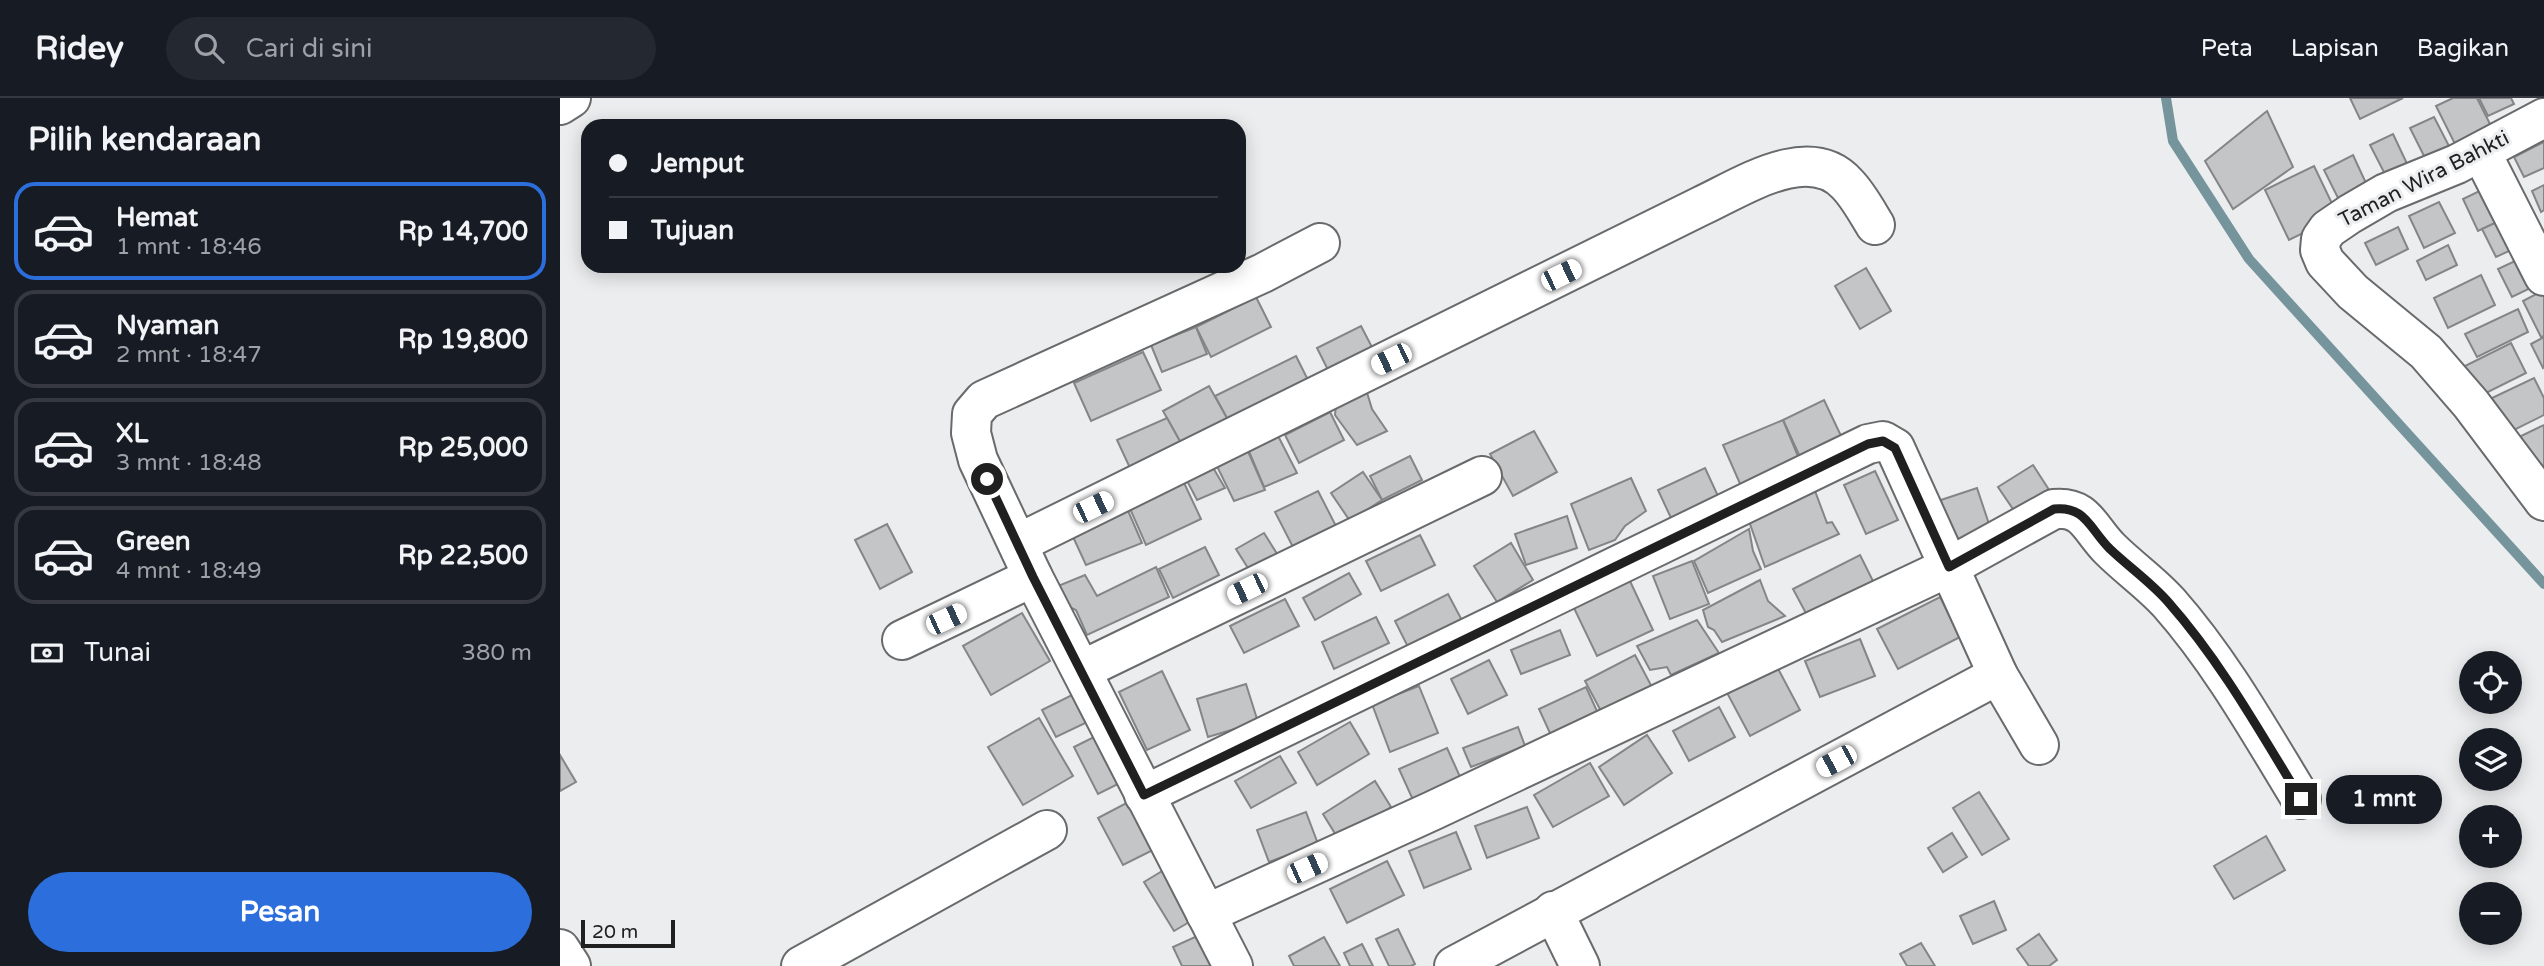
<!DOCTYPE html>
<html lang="id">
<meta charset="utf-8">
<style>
:root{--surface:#171b24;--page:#242831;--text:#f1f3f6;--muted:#9ea1a6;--line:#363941;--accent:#2c6edb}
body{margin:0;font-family:"Varela Round",sans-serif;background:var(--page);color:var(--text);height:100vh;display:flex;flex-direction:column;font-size:26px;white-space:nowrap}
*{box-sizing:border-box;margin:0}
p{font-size:23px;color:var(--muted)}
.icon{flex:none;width:38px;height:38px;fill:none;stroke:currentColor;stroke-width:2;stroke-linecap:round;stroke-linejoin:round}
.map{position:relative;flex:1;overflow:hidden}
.drawer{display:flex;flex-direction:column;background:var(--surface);width:560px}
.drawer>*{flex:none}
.top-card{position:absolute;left:21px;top:21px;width:665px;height:154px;border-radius:21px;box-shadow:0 4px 18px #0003;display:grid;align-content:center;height:154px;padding:0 28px;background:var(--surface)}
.controls{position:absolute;left:1899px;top:553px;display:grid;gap:14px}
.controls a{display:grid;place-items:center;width:63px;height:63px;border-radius:50%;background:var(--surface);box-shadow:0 4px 18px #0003;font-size:35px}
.scale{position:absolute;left:21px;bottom:18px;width:94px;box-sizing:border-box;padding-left:7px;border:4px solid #202021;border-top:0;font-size:19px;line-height:24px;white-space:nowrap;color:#202021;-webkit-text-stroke:5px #ecedef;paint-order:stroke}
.end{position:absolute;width:32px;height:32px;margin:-16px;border:9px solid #202021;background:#fff;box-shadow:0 0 0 4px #fff}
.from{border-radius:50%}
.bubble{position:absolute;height:49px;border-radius:24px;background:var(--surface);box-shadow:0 4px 18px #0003;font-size:23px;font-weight:700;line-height:49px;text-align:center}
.car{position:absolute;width:21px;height:42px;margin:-21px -10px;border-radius:9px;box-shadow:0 0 5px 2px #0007;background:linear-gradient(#fff 24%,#345 0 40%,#fff 0 76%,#345 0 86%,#fff 0)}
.top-card b{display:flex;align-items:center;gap:24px;height:66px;font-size:26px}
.top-card b+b{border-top:2px solid var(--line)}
.top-card i{width:18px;height:18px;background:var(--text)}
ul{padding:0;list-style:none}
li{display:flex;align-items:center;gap:21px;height:98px;margin:0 14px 10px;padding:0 14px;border:4px solid var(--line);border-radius:21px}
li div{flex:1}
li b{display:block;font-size:26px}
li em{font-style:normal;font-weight:700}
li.on{border-color:var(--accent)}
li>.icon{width:63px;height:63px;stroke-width:1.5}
h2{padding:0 28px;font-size:32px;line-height:84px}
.pay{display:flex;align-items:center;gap:18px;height:77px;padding:0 28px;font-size:26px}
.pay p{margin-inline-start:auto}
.cta{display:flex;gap:14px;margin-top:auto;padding:14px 28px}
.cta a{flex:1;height:80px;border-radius:42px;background:var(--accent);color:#fff;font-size:28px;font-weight:700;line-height:80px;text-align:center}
header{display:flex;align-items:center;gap:42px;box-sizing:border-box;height:98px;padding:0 35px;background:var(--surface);border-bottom:2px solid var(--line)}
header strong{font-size:33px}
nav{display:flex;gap:38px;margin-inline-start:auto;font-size:24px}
.search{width:490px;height:63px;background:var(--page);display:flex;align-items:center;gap:18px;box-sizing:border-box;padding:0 24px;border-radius:38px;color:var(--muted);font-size:26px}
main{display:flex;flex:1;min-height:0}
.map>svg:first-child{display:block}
</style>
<header>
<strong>Ridey</strong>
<div class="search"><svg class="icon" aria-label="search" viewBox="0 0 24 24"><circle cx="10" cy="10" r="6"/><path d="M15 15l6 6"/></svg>Cari di sini</div>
<nav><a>Peta</a><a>Lapisan</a><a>Bagikan</a></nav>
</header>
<main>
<section class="drawer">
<h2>Pilih kendaraan</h2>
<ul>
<li class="on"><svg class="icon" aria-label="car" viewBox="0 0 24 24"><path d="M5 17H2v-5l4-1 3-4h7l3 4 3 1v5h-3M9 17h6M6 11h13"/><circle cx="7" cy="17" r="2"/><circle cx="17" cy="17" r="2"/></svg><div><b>Hemat</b><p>1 mnt · 18:46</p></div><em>Rp 14,700</em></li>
<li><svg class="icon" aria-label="car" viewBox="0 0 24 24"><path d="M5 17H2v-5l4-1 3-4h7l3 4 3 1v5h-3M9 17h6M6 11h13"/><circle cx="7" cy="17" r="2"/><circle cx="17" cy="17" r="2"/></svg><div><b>Nyaman</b><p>2 mnt · 18:47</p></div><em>Rp 19,800</em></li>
<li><svg class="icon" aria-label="car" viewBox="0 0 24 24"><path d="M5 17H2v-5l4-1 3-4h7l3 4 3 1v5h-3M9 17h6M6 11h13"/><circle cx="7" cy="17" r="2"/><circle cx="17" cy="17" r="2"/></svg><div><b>XL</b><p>3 mnt · 18:48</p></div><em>Rp 25,000</em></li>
<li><svg class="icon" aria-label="car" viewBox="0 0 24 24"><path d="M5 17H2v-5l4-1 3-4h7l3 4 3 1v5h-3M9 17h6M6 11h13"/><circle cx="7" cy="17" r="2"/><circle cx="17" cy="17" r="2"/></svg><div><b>Green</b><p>4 mnt · 18:49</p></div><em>Rp 22,500</em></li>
</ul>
<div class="pay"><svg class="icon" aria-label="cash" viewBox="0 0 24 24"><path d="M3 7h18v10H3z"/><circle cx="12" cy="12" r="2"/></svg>Tunai<p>380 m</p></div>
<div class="cta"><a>Pesan</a></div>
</section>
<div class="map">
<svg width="1984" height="868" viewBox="0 0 1984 868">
<rect width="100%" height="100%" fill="#ecedef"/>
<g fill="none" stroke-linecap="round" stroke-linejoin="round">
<path stroke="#75949c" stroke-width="10" d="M 1606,0 L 1613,43 L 1689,161 L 1984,486"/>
</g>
<g fill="#c4c5c6" stroke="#838586" stroke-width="2">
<path d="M 1790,0 L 1843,0 L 1800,21 Z"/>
<path d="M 1893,0 L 1917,0 L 1931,28 L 1895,46 L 1876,8 Z"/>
<path d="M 1919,0 L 1951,0 L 1954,6 L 1928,18 Z"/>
<path d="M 1707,13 L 1733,69 L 1673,111 L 1645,63 Z"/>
<path d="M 1874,19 L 1890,50 L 1866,62 L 1850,30 Z"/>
<path d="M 1833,36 L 1850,72 L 1828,82 L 1810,47 Z"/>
<path d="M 1984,44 L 1984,70 L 1964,79 L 1954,59 Z"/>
<path d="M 1793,57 L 1811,96 L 1783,110 L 1764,72 Z"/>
<path d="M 1754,68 L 1778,118 L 1729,142 L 1705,92 Z"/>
<path d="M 1934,86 L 1950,118 L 1918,133 L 1903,101 Z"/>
<path d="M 1984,87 L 1984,112 L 1981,114 L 1972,93 Z"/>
<path d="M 1879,104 L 1895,135 L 1864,150 L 1849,118 Z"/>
<path d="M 1950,118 L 1964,146 L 1936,159 L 1922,131 Z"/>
<path d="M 1838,129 L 1848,151 L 1816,167 L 1805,145 Z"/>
<path d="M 1888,147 L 1897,167 L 1866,182 L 1857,163 Z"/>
<path d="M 1970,156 L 1983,184 L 1952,199 L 1938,171 Z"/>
<path d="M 1306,170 L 1331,213 L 1300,231 L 1275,188 Z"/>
<path d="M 1921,177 L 1935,207 L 1888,230 L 1874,200 Z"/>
<path d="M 1984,192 L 1984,238 L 1981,239 L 1963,203 Z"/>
<path d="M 696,199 L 711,229 L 651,259 L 636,229 Z"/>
<path d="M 1958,211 L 1968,234 L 1917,259 L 1905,236 Z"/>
<path d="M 801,228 L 815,255 L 770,276 L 757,250 Z"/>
<path d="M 636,229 L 647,256 L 602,274 L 591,247 Z"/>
<path d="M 1984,239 L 1984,269 L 1983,270 L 1971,246 Z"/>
<path d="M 1951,245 L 1966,275 L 1918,299 L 1903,269 Z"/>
<path d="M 583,254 L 601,292 L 531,323 L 514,285 Z"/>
<path d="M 736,258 L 748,282 L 668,322 L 655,298 Z"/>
<path d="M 1974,280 L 1984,300 L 1984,317 L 1948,335 L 1932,300 Z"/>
<path d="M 649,288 L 668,322 L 622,347 L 603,313 Z"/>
<path d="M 805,288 L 812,311 L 827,333 L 797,347 L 775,317 L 777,298 Z"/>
<path d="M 1264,302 L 1283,342 L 1241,361 L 1223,322 Z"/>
<path d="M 770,314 L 784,342 L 739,365 L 725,337 Z"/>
<path d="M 607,320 L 622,347 L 570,370 L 557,342 Z"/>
<path d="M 1223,322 L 1240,363 L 1181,388 L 1163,347 Z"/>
<path d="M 1984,327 L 1984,368 L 1973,373 L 1957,340 Z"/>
<path d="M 713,328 L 737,375 L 704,389 L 685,344 Z"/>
<path d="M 974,333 L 997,374 L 953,398 L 930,356 Z"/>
<path d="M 683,342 L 705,392 L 674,403 L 652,358 Z"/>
<path d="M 850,358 L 862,382 L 822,402 L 810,378 Z"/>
<path d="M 648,361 L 665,390 L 637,402 L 622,373 Z"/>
<path d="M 1473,367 L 1493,398 L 1459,420 L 1438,389 Z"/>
<path d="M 1145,370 L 1158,398 L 1111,420 L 1098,392 Z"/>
<path d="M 618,372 L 641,421 L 586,447 L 564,397 Z"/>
<path d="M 1315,373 L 1338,422 L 1306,436 L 1284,387 Z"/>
<path d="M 803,374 L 822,402 L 790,423 L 771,395 Z"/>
<path d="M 1071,380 L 1086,413 L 1065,428 L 1055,442 L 1029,452 L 1011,406 Z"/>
<path d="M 1417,390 L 1432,435 L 1388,450 L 1372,405 Z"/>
<path d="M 758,393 L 778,432 L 735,453 L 715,414 Z"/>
<path d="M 1255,393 L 1267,425 L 1272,424 L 1279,436 L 1205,469 L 1189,423 Z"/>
<path d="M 566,408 L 582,445 L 526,467 L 508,428 Z"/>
<path d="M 1007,418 L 1017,450 L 966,467 L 955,436 Z"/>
<path d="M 327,426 L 352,474 L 320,491 L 295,442 Z"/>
<path d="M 1189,431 L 1193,453 L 1201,471 L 1148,495 L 1134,463 Z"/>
<path d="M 704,435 L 721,462 L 693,478 L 676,451 Z"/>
<path d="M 860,437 L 875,467 L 821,493 L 806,463 Z"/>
<path d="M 951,445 L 973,482 L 937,504 L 914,468 Z"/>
<path d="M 645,449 L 659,477 L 613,500 L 599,471 Z"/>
<path d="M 1300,457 L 1315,487 L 1249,521 L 1233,491 Z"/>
<path d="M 1132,463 L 1149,506 L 1110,521 L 1093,478 Z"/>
<path d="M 596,469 L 609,499 L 527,537 L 516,512 L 505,507 L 498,488 L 525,477 L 537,498 Z"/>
<path d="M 789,475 L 801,496 L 755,522 L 743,500 Z"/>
<path d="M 1069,481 L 1093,532 L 1037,558 L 1013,508 Z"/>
<path d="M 1200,482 L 1208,503 L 1225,518 L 1162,544 L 1154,532 L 1148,529 L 1143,512 Z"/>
<path d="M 888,496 L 905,528 L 851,555 L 835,523 Z"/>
<path d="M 1380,499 L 1400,539 L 1338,571 L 1317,531 Z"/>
<path d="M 725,501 L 739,528 L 684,555 L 670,528 Z"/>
<path d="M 462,515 L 490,563 L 431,597 L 403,548 Z"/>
<path d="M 816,519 L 829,545 L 774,571 L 762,544 Z"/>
<path d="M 1137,522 L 1159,555 L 1111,577 L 1107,569 L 1090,572 L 1077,548 Z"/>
<path d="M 1000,532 L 1010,557 L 961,576 L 951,552 Z"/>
<path d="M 1300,541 L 1315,578 L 1260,599 L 1245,563 Z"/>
<path d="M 1075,557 L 1093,591 L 1043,617 L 1025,583 Z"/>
<path d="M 929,562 L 947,597 L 908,616 L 891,581 Z"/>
<path d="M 1215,565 L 1240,612 L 1190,638 L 1165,591 Z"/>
<path d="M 602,573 L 630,632 L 587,652 L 559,594 Z"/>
<path d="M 686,586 L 698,624 L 648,639 L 637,601 Z"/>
<path d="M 859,588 L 878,635 L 830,654 L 812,606 Z"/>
<path d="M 1026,589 L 1041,622 L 994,644 L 979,611 Z"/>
<path d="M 526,590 L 540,618 L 496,639 L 482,612 Z"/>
<path d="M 1159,609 L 1175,639 L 1129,663 L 1113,633 Z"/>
<path d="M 479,620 L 513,678 L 463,707 L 428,649 Z"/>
<path d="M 790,624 L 809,656 L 757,687 L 738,654 Z"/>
<path d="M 958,629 L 965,648 L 911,669 L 903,650 Z"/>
<path d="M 546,633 L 570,680 L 538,696 L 514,649 Z"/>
<path d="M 1087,637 L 1112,675 L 1064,707 L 1039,669 Z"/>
<path d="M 887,650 L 901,681 L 853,702 L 839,671 Z"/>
<path d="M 0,657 L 16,684 L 0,693 Z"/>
<path d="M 720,658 L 736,685 L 691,710 L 675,683 Z"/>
<path d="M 1030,665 L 1049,698 L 993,729 L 974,697 Z"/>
<path d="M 815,683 L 831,709 L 779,742 L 763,716 Z"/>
<path d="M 1419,694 L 1449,741 L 1422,757 L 1393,710 Z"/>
<path d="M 574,701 L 599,749 L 563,767 L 538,720 Z"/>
<path d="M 967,709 L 979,740 L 927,760 L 915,728 Z"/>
<path d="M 746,714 L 758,746 L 709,764 L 697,732 Z"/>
<path d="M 896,734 L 911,771 L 864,790 L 849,753 Z"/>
<path d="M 1392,735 L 1407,759 L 1383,774 L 1368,750 Z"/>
<path d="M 1706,738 L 1725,772 L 1674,801 L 1654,768 Z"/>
<path d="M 827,763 L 844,797 L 787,825 L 770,791 Z"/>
<path d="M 612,767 L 643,816 L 614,833 L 584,784 Z"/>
<path d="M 1434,803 L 1446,832 L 1413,846 L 1400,818 Z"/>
<path d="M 838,831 L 855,866 L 851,868 L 829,868 L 816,841 Z"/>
<path d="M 646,834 L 662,868 L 622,868 L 613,849 Z"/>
<path d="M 1479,836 L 1497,862 L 1489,868 L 1469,868 L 1457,851 Z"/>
<path d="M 764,839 L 780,868 L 734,868 L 729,858 Z"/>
<path d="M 1361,845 L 1375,868 L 1347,868 L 1340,856 Z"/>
<path d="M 802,846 L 813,868 L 790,868 L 784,855 Z"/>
</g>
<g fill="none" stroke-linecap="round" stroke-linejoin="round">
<defs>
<g id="minor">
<path d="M 0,7 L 11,0"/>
<path d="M 1984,20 L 1897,66 L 1826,95 L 1790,116 L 1768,131 L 1761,141 L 1760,152 L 1765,164 L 1793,194 L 1866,254 L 1911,306 L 1984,403"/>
<path d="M 1921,54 L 1984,178"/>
<path d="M 459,445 L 1141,108 C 1182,89 1249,44 1287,86 C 1298,97 1307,114 1315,127"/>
<path d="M 342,542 L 473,479"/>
<path d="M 522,572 L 922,378"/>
<path d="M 584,697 L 1308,346 L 1323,343 L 1335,350 L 1438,577 L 1479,647"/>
<path d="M 993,813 L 1020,868"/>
<path d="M 646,816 L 872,713 L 1389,469 L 1494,411 C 1526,408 1529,430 1550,451 C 1569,470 1591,485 1609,505 C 1661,564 1700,634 1741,701"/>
<path d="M 0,851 L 11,868"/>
<path d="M 241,868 L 487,732"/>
<path d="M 673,868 L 473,479 L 418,362 L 411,335 L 412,316 L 424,302 L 703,175 L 760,145"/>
<path d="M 894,868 L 1438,577"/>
</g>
</defs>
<use href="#minor" stroke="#686a6b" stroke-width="42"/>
<use href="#minor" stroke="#fff" stroke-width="38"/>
</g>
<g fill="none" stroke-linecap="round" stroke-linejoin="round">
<path stroke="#202021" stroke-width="9" d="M 427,381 L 473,479 L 584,697 L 1308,346 L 1323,343 L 1335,350 L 1389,469 L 1494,411 C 1526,408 1529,430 1550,451 C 1570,470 1592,485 1609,505 C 1661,564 1700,634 1741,701"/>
</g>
<g text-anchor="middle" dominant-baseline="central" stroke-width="6" stroke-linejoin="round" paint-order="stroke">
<g font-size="21" fill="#202021" stroke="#ecedef">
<text transform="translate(1864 81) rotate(-27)">Taman Wira Bahkti</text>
</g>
</g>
</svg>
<div class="controls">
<a><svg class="icon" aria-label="locate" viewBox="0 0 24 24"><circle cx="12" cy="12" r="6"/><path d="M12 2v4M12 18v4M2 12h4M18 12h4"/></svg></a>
<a><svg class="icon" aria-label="layers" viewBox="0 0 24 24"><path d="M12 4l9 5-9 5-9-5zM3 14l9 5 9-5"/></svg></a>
<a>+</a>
<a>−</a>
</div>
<div class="scale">20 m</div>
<i class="end from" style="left:427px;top:381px"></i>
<i class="end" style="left:1741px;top:701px"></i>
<div class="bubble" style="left:1766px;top:677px;width:116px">1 mnt</div>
<i class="car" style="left:1001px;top:177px;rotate:64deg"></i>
<i class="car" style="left:831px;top:261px;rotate:244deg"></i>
<i class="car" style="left:533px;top:409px;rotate:64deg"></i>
<i class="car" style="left:687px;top:491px;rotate:244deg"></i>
<i class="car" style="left:386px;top:521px;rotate:65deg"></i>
<i class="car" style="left:1276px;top:663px;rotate:242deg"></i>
<i class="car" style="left:747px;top:770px;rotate:66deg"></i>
<div class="top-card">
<b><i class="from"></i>Jemput</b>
<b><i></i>Tujuan</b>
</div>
</div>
</main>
